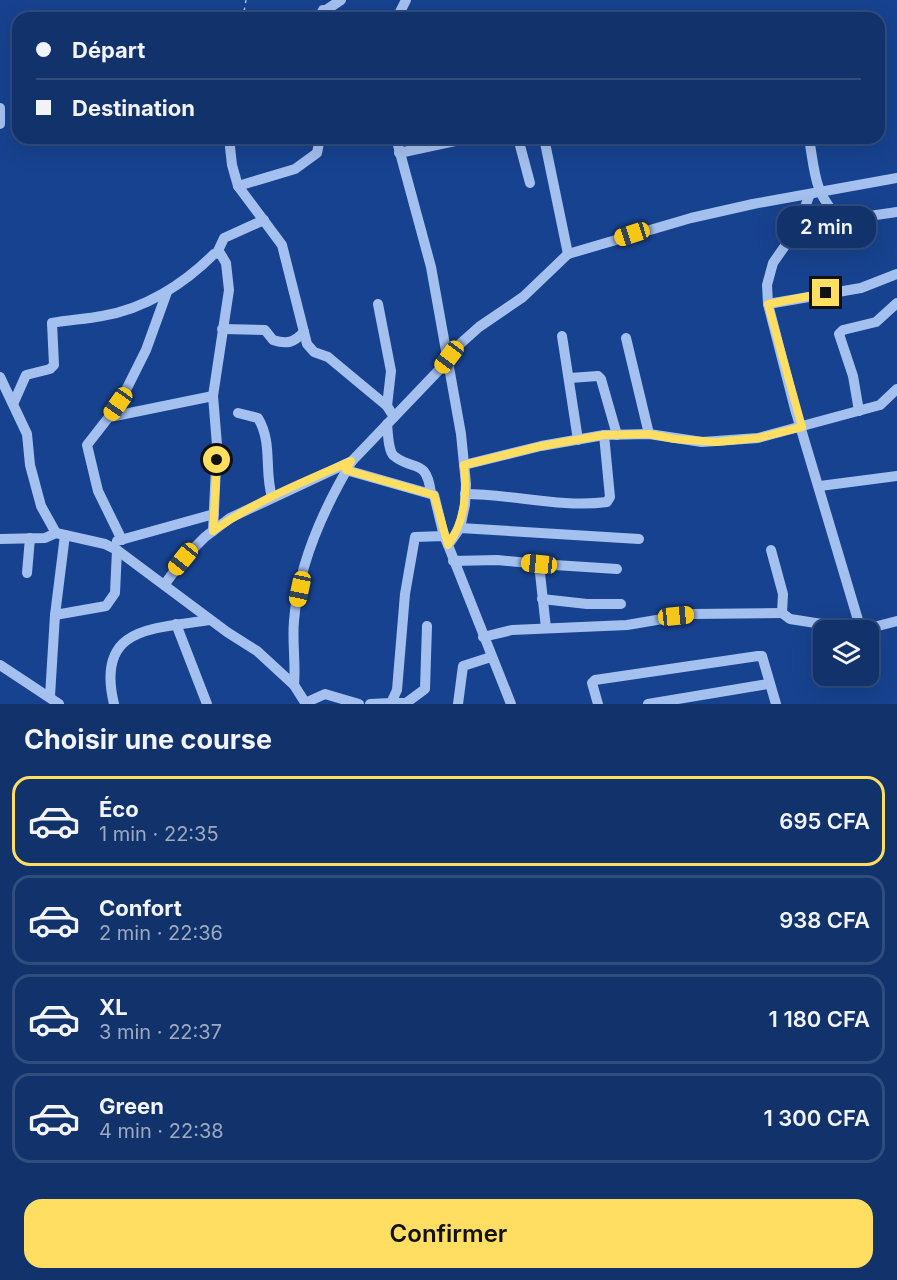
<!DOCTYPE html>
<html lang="fr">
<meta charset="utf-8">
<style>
:root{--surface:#11326b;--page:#1a3a71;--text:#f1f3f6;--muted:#9caac1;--line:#304d7e;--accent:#ffde62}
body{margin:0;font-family:Inter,sans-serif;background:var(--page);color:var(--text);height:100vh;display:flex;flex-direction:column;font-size:22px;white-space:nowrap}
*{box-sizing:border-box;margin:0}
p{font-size:20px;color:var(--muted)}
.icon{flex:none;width:33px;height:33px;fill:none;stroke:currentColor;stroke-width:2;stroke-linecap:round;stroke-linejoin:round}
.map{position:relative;height:704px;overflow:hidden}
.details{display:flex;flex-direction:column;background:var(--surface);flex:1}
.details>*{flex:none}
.banner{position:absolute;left:12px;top:12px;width:873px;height:132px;border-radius:18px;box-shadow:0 6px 24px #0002,0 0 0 2px var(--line);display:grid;align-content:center;height:132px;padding:0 24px;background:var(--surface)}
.controls{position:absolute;left:813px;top:620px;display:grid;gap:12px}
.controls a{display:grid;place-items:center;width:66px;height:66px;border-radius:12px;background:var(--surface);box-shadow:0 6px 24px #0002,0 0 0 2px var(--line);font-size:30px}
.end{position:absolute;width:27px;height:27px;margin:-14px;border:8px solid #ffde62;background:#111;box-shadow:0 0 0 3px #111}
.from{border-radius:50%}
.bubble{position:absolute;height:42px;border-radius:18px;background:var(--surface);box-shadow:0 6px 24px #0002,0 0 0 2px var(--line);font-size:20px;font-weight:600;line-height:42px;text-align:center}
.car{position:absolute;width:18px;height:36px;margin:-18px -9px;border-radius:8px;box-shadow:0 0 4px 2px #0007;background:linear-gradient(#f5c518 24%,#345 0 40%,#f5c518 0 76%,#345 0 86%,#f5c518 0)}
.banner b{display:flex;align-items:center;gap:21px;height:57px;font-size:22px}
.banner b+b{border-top:2px solid var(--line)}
.banner i{width:15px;height:15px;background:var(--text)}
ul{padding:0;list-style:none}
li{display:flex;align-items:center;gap:18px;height:90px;margin:0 12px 9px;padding:0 12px;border:3px solid var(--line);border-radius:18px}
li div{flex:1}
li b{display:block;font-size:22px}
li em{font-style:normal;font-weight:600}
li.current{border-color:var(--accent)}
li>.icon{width:54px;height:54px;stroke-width:1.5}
h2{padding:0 24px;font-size:27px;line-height:72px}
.action{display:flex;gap:12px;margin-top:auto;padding:12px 24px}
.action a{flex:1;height:69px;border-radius:18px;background:var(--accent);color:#111;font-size:24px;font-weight:600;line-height:69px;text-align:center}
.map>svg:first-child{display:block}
</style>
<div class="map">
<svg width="897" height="704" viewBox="0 0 897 704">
<rect width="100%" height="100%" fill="#17428f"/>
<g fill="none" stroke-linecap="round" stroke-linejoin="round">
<path stroke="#a4c0ef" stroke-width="1.5" stroke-dasharray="3 4.5" stroke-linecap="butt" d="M 243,18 L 246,0"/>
<g stroke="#a4c0ef" stroke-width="10">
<path d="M 323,10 L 342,18"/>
<path d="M 314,18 L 341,0"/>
<path d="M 397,18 L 406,0"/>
<path d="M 0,108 L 0,124"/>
<path d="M 229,138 L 232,165 L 238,186 L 282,245 L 307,344 L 314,352 L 328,357 L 387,406 L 394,417"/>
<path d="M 396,138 L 431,267 L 461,434 L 466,484 L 465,505 L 460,528 L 448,545 L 511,704"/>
<path d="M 518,138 L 530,183"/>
<path d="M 544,138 L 568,254"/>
<path d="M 809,138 C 815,173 814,196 842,220 L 897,212"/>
<path d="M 399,153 L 469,138"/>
<path d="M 238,186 L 295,169 L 317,153 L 320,138"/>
<path d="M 810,194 L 796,230 L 773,263 L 767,285 L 768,304 L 795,409 L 861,630"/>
<path d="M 217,253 L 224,238 L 264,220"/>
<path d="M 378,304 L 391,371 L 387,406"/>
<path d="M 768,304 L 861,288 L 897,274"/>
<path d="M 222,329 L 265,330 L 273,340 C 288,345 294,342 304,332"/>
<path d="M 562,336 L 578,440"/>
<path d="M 626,338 L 649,434"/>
<path d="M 0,377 L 27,434 L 30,465 L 41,506 L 56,533 L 105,544 L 117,550 L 227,632 L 257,651 L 294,685 L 306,704"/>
<path d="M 570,378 L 598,376 L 601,379 L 617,435"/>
<path d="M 14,402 L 26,375 L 50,369 L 54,365 L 52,323 C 69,320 86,319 102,316 C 145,309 184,284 214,254 L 220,253 L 226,263 L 229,290 L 213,396 L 217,445 L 213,531"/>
<path d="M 859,411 L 853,376 L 839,334 L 843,330 L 876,322 L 897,303"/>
<path d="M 238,413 L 258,418 C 273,443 264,471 272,497"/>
<path d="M 110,417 L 213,396"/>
<path d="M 387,424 C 388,432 388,451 394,456 C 414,472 426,457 431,493"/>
<path d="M 464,465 L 541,446 L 604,435 L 649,434 L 702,442 L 758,438 L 880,405 L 897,389"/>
<path d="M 346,470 L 434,495 L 444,536"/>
<path d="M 820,486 L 897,476"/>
<path d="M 465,494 C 512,494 560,508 607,502 L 610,497 L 604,435"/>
<path d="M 460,528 L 639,539"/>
<path d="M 0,539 L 45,538 L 56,533"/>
<path d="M 122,540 L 98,491 L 87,445 L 119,404 L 146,350 L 167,292"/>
<path d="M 117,541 L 214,514"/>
<path d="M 771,550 L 783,594 L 782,613 L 790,619 L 860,630"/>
<path d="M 453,561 L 497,560 L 539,564"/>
<path d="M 27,573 L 30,538"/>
<path d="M 165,584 L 183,559 L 205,537 L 230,518 L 352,461 L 439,370 L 460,344 L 479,327 L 523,297 L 568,254 L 691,218 L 753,204 L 897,178"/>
<path d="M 542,599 L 587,604 L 621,604"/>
<path d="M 55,615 L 106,606 L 115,593 L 117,550"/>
<path d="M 176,624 L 207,704"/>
<path d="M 546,628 L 539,564 L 617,569"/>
<path d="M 862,630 L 897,621"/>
<path d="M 483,637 L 512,630 L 627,625 L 692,614 L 782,613"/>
<path d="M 0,665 L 59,704"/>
<path d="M 294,685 C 296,664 292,642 294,621 C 298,566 324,508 352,461"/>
<path d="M 50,696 L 55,615 L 65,535"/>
<path d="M 305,703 L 325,694 L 359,704"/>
<path d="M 391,703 L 406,703 L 425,689 L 427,626"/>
<path d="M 114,704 C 95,625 154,629 210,620"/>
<path d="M 370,704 L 391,703 L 397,690 L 405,594 L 415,537 L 444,536 L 448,545"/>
<path d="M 458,704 L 463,666 L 491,657"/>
<path d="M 598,704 L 592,683 L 595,680 L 758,656 L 762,656 L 776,704"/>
<path d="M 648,704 L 768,684"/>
</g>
</g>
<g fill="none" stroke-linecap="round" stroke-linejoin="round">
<path stroke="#ffde62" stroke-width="8" d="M 217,460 L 213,531 C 255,501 305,481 351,461 L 346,470 L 434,495 L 448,545 C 465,521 467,495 464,465 L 541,446 L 604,435 L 649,434 L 675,439 L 716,442 L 758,438 L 802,427 L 768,304 L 826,293"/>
</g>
</svg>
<div class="controls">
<a><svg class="icon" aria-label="layers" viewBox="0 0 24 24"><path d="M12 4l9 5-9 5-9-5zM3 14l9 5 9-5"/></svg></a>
</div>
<i class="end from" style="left:217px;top:460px"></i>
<i class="end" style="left:826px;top:293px"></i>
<div class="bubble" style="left:777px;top:206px;width:99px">2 min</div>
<i class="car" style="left:632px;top:234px;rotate:252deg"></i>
<i class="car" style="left:449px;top:357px;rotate:217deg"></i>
<i class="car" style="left:118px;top:404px;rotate:215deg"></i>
<i class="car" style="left:183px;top:559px;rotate:219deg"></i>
<i class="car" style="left:539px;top:564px;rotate:276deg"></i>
<i class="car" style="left:300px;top:589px;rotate:192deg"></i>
<i class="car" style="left:676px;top:616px;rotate:84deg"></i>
<div class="banner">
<b><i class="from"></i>Départ</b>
<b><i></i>Destination</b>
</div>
</div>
<section class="details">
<h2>Choisir une course</h2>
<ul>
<li class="current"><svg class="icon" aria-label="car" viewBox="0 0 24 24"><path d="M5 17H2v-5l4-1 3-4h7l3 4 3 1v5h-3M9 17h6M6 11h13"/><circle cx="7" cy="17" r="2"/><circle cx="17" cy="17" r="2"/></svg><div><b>Éco</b><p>1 min · 22:35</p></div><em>695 CFA</em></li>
<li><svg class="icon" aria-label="car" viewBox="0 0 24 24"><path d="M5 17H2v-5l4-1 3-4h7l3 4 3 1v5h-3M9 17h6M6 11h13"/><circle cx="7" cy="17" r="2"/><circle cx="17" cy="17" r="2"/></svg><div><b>Confort</b><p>2 min · 22:36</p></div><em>938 CFA</em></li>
<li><svg class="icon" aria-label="car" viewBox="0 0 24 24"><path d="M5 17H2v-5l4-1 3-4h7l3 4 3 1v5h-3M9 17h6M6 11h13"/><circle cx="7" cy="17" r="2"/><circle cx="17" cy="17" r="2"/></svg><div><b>XL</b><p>3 min · 22:37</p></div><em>1 180 CFA</em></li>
<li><svg class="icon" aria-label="car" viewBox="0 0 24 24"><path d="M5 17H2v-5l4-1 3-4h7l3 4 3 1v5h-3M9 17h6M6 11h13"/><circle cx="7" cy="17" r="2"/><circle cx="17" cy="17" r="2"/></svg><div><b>Green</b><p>4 min · 22:38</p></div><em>1 300 CFA</em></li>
</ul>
<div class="action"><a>Confirmer</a></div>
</section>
